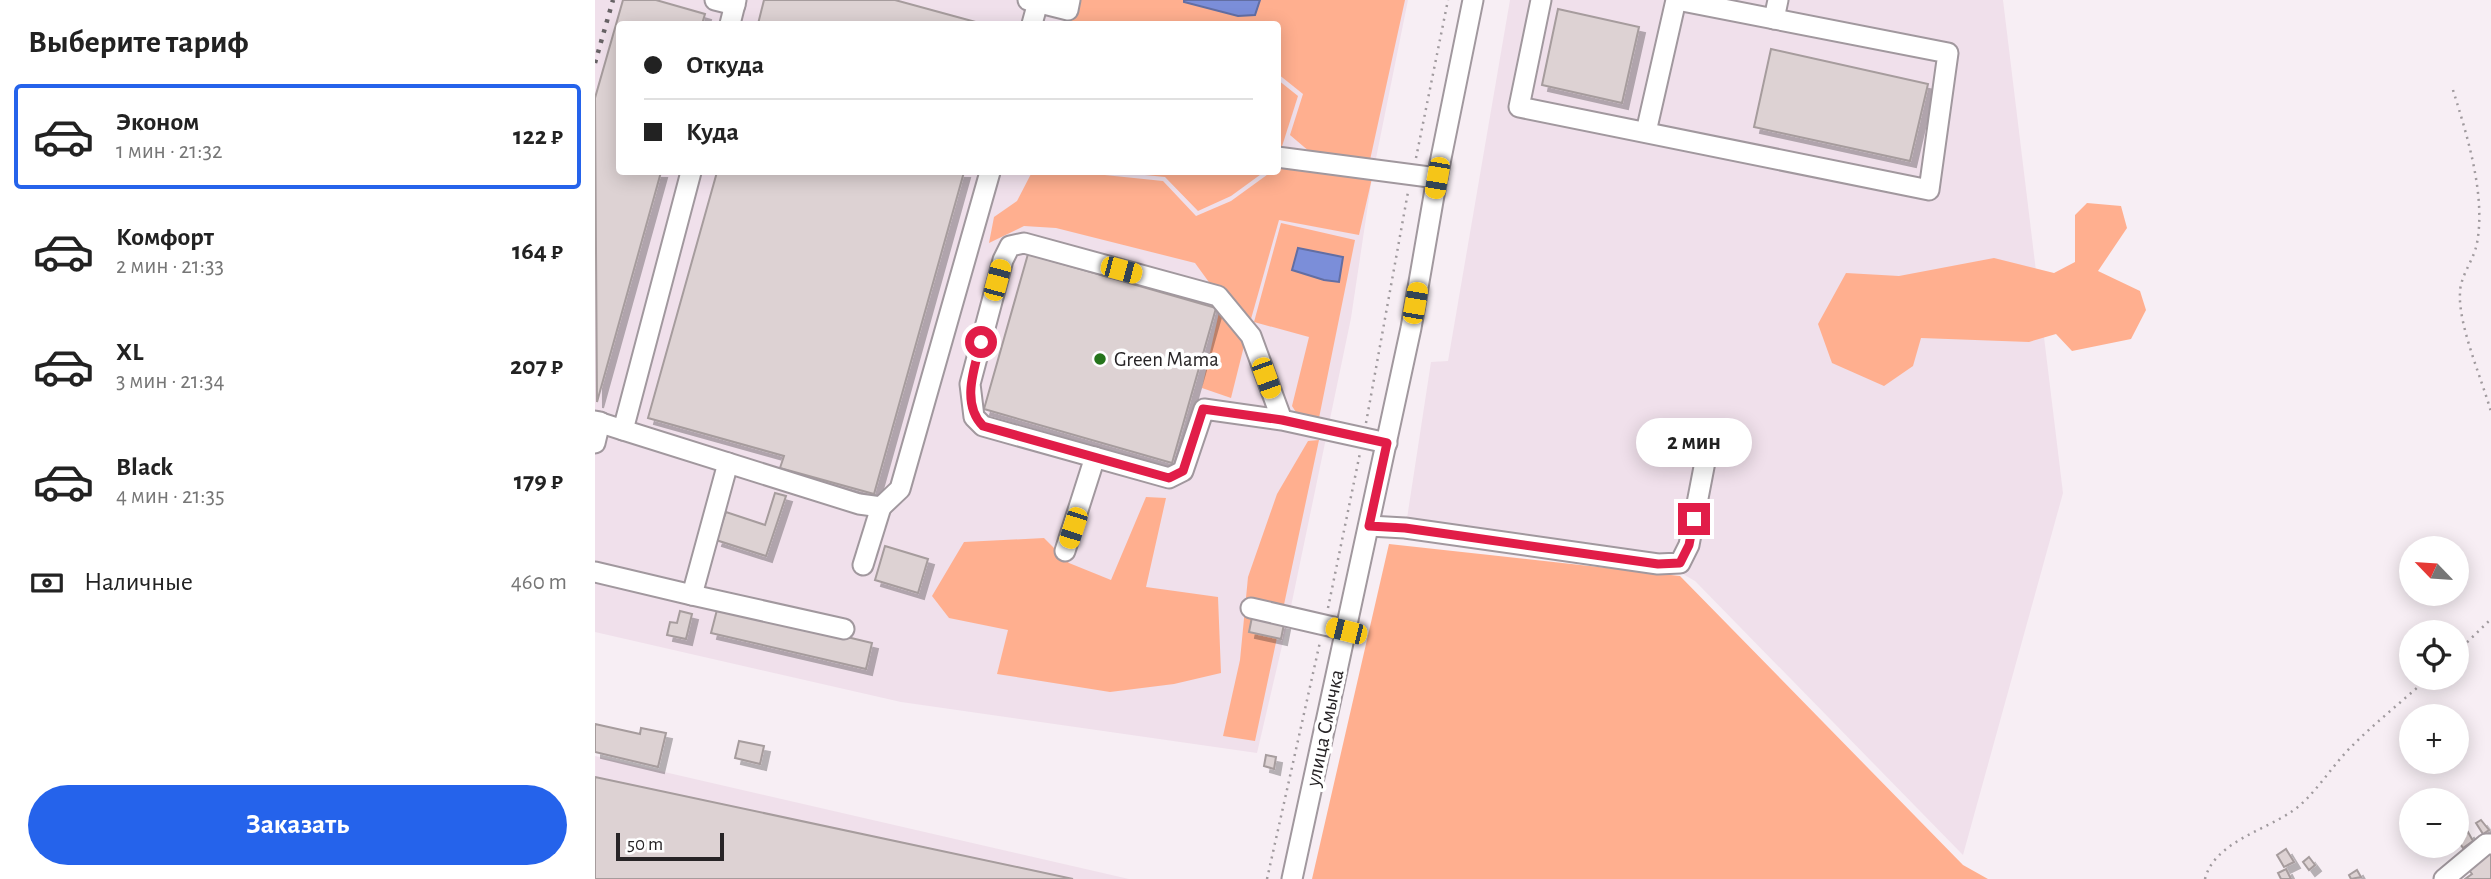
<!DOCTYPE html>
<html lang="ru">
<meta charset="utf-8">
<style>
:root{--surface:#fff;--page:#f2f2f2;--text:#222;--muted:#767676;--line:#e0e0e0;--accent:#2563eb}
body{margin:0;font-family:"Alegreya Sans",sans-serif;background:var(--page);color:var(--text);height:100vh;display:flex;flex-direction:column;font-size:26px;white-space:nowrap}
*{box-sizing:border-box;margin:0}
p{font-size:23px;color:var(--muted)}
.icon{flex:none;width:38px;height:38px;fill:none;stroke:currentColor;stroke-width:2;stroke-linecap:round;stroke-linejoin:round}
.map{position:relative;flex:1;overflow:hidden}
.details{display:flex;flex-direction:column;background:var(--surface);width:595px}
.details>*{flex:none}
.guide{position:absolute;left:21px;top:21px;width:665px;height:154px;border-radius:7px;box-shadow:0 4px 18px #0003;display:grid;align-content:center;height:154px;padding:0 28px;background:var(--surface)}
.needle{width:46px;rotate:295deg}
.controls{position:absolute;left:1804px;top:536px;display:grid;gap:14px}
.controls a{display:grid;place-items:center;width:70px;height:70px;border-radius:50%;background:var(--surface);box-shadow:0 4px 18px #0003;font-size:35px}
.scale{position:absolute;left:21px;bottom:18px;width:108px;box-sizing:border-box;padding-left:7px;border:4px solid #272426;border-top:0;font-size:19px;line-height:24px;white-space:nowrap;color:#272426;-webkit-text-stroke:5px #fff;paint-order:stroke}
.end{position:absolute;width:32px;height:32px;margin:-16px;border:9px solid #e11d48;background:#fff;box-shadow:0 0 0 4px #fff}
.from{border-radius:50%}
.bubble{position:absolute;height:49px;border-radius:24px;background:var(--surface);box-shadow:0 4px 18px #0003;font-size:23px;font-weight:600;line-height:49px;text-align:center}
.car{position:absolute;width:21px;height:42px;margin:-21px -10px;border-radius:9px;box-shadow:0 0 5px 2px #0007;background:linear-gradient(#f5c518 24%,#345 0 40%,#f5c518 0 76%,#345 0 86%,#f5c518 0)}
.guide b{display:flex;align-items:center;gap:24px;height:66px;font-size:26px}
.guide b+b{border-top:2px solid var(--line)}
.guide i{width:18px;height:18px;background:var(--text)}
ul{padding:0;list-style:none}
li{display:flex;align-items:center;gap:21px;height:105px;margin:0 14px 10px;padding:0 14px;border:4px solid transparent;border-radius:7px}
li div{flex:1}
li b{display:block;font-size:26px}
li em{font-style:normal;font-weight:600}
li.active{border-color:var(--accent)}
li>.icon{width:63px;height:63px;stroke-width:1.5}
h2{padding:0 28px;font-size:32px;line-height:84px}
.pay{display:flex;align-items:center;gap:18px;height:77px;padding:0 28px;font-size:26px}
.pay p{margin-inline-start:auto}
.cta{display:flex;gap:14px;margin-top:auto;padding:14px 28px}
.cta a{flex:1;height:80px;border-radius:42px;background:var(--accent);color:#fff;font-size:28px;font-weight:600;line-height:80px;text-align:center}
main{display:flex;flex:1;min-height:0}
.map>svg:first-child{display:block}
</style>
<main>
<section class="details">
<h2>Выберите тариф</h2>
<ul>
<li class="active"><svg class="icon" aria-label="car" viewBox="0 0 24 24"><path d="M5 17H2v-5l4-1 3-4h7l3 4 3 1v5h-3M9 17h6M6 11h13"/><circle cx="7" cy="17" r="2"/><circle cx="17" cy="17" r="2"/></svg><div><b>Эконом</b><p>1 мин · 21:32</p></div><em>122 ₽</em></li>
<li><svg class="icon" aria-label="car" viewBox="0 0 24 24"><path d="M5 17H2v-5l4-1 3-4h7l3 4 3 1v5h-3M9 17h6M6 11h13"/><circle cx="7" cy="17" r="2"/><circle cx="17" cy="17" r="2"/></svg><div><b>Комфорт</b><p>2 мин · 21:33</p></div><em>164 ₽</em></li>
<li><svg class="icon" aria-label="car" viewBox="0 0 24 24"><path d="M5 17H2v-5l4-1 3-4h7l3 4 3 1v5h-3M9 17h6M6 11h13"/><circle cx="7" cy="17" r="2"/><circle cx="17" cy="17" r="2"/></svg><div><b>XL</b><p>3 мин · 21:34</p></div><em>207 ₽</em></li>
<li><svg class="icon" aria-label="car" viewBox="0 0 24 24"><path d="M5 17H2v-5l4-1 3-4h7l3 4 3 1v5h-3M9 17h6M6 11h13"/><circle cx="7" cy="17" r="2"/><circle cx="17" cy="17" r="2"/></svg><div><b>Black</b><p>4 мин · 21:35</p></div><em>179 ₽</em></li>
</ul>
<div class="pay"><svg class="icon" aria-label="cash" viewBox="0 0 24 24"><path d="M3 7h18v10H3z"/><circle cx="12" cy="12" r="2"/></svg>Наличные<p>460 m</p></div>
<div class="cta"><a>Заказать</a></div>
</section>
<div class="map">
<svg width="1896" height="879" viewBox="0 0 1896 879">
<defs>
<filter id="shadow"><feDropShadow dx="6" dy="6" stdDeviation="0" flood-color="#0004"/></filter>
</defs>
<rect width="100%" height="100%" fill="#f7eef4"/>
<g fill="#f0e0eb" fill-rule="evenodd">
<path d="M 0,0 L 813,0 L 777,178 L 756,318 L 694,616 L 662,753 L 306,702 L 0,632 ZM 24,24 L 682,24 L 682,172 L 24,172 Z"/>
<path d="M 915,0 L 1408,0 L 1468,493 L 1368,855 L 1100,581 L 1086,573 L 809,538 L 836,362 L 853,361 Z"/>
<path d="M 0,756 L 534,879 L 0,879 Z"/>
</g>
<g fill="#ffaf8f">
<path d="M 481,0 L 589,0 L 589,2 L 660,15 L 665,0 L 810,0 L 775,160 L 715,152 L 695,135 L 708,94 L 683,74 L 682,24 L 475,24 Z"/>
<path d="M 683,80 L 703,96 L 683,159 Z"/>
<path d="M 686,164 L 777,178 L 764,235 L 684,220 L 656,319 L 616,285 L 600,263 L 461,228 L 429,226 L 394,243 L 399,217 L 422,201 L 437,172 L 499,172 L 500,174 L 568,181 L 601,216 L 636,201 L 676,172 L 682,172 L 683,167 Z"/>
<path d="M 520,172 L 669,172 L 636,196 L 603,211 L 570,177 Z"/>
<path d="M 1492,203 L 1526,206 L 1532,228 L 1503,271 L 1545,291 L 1551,310 L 1536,339 L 1477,351 L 1461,334 L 1434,342 L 1326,338 L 1318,366 L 1289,386 L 1237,363 L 1223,324 L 1251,273 L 1304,276 L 1399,258 L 1459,273 L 1480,262 L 1480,215 Z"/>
<path d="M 686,223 L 760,240 L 724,418 L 704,417 L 697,406 L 714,337 L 659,322 Z"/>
<path d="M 625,308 L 651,338 L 636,398 L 607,388 Z"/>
<path d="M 724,440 L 660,741 L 628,736 L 645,660 L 653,577 L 682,494 L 713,441 Z"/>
<path d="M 551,497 L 571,498 L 551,587 L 623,597 L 626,673 L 579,684 L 515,692 L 402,674 L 413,630 L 354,618 L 337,596 L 369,542 L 449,538 L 474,563 L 516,580 Z"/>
<path d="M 794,544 L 1085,576 L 1368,865 L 1393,879 L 717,879 Z"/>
</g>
<g fill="#7b8ed9" stroke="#626ea3" stroke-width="2">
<path d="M 589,0 L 665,0 L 660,15 L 643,16 L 589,2 Z"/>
<path d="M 703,248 L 748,257 L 744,282 L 729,280 L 697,270 Z"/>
</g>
<g fill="#ddd2d3" stroke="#a69c9d" stroke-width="2" filter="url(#shadow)">
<path d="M 28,0 L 61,0 L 110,14 L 107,24 L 24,24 L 24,172 L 66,172 L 2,402 L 0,98 Z"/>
<path d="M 169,0 L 300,0 L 388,24 L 163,24 Z"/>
<path d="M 963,9 L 1044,27 L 1027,103 L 947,85 Z"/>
<path d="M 1176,49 L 1333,84 L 1315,161 L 1159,127 Z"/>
<path d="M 122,172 L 369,172 L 279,494 L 185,468 L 189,456 L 53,418 Z"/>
<path d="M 433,254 L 621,308 L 577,463 L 389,409 Z"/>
<path d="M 180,493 L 191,496 L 171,556 L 121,540 L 131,512 L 170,525 Z"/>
<path d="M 290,546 L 333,559 L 323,593 L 280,580 Z"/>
<path d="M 123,606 L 277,643 L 271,669 L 116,633 Z"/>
<path d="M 85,611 L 97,614 L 91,639 L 72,635 L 75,622 L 82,623 Z"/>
<path d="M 657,617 L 689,624 L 686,639 L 654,632 Z"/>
<path d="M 0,724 L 45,734 L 46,728 L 71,733 L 63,767 L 0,752 Z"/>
<path d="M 144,741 L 169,746 L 165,764 L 140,758 Z"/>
<path d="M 671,755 L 681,757 L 679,769 L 669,766 Z"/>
<path d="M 0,777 L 478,879 L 0,879 Z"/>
<path d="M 1886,820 L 1894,830 L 1888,834 L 1881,823 Z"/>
<path d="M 1873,832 L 1878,841 L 1868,848 L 1862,839 Z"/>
<path d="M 1691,849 L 1699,862 L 1689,867 L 1682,855 Z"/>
<path d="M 1896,849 L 1896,879 L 1870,879 L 1877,874 L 1871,866 Z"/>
<path d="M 1714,857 L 1720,865 L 1714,870 L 1708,862 Z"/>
<path d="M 1691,869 L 1696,879 L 1686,879 L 1683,873 Z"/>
<path d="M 1762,870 L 1766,877 L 1756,879 L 1754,875 Z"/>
</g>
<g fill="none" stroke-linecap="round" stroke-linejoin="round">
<defs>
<g id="minor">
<path d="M 120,0 L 140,5"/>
<path d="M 433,0 L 473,10 L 475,0"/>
<path d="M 946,0 L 924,107 L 1334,190 L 1353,53 L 1082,0"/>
<path d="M 1179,19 L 1183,0"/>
<path d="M 135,24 L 141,0"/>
<path d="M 437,24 L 443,2"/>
<path d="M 1051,132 L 1081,0"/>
<path d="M 682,157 L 842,178"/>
<path d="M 687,420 L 609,409 L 588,471 L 574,478 L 388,426 L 379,417 L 375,384 L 408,260 L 415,246 L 429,243 L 623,296 L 656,336 L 687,420 L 792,443"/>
<path d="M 0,421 L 28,430 L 96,172"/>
<path d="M 28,430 L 264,504 L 286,507 L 305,489 L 395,172"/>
<path d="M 0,443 L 5,422"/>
<path d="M 774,526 L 810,528 L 1063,564 L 1085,563 L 1094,545 L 1114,441"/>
<path d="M 470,551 L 500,457"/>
<path d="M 268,565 L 286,507"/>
<path d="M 0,572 L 97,595 L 133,463"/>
<path d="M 97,595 L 249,629"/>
<path d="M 656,608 L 751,630"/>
<path d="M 697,879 L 816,328 L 842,178 L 878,0"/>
<path d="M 1849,879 L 1891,844 L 1896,844"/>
</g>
</defs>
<use href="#minor" stroke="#a1989e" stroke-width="23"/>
<g stroke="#a09a9e" stroke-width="2.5" stroke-dasharray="2 5" stroke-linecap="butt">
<path d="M 1858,90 C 1872,135 1891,195 1882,243 C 1879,260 1865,276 1865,293 C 1863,325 1887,379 1896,412"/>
<path d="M 821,158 L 853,0"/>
<path d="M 771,423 L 813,192"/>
<path d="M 733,608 L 765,453"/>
<path d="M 1862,652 L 1896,619"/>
<path d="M 672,879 L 725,642"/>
<path d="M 1610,879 C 1619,843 1668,831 1696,812 C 1719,797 1737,765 1758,745 C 1782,721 1809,700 1834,677"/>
</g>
<use href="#minor" stroke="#fff" stroke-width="19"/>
<path stroke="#676265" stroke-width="4.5" stroke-dasharray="3.5 7" stroke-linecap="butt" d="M 0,63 L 18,0"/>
</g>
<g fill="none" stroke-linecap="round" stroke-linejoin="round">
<path stroke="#e11d48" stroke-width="9" d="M 386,342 C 379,369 366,404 388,426 L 574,478 L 588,471 L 608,409 L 687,420 L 792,443 L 774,526 L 810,528 L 1063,564 L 1085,563 L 1094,545 L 1099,519"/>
</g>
<circle fill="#25741b" stroke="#fff" stroke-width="2.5" cx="505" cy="359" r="7"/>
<g text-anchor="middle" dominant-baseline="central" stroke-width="7" stroke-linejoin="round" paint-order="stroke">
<g font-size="21" fill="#272426" stroke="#fff" text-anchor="start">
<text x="519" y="359">Green Mama</text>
</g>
<g font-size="21" fill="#272426" stroke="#fff">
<text transform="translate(730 728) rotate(-78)">улица Смычка</text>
</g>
</g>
</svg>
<div class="controls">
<a><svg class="needle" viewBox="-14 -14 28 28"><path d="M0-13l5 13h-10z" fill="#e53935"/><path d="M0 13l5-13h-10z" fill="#767676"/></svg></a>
<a><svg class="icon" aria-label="locate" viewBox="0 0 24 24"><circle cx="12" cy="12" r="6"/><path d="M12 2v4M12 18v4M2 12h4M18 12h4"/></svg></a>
<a>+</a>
<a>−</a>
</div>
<div class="scale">50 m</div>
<i class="end from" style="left:386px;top:342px"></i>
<i class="end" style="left:1099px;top:519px"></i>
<div class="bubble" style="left:1041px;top:418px;width:116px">2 мин</div>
<i class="car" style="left:842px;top:178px;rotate:190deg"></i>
<i class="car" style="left:526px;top:270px;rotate:105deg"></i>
<i class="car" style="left:402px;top:280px;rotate:15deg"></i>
<i class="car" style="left:820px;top:303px;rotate:10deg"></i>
<i class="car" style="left:671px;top:378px;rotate:160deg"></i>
<i class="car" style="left:478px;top:528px;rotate:198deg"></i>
<i class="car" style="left:751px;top:631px;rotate:284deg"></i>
<div class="guide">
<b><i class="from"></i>Откуда</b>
<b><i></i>Куда</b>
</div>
</div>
</main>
